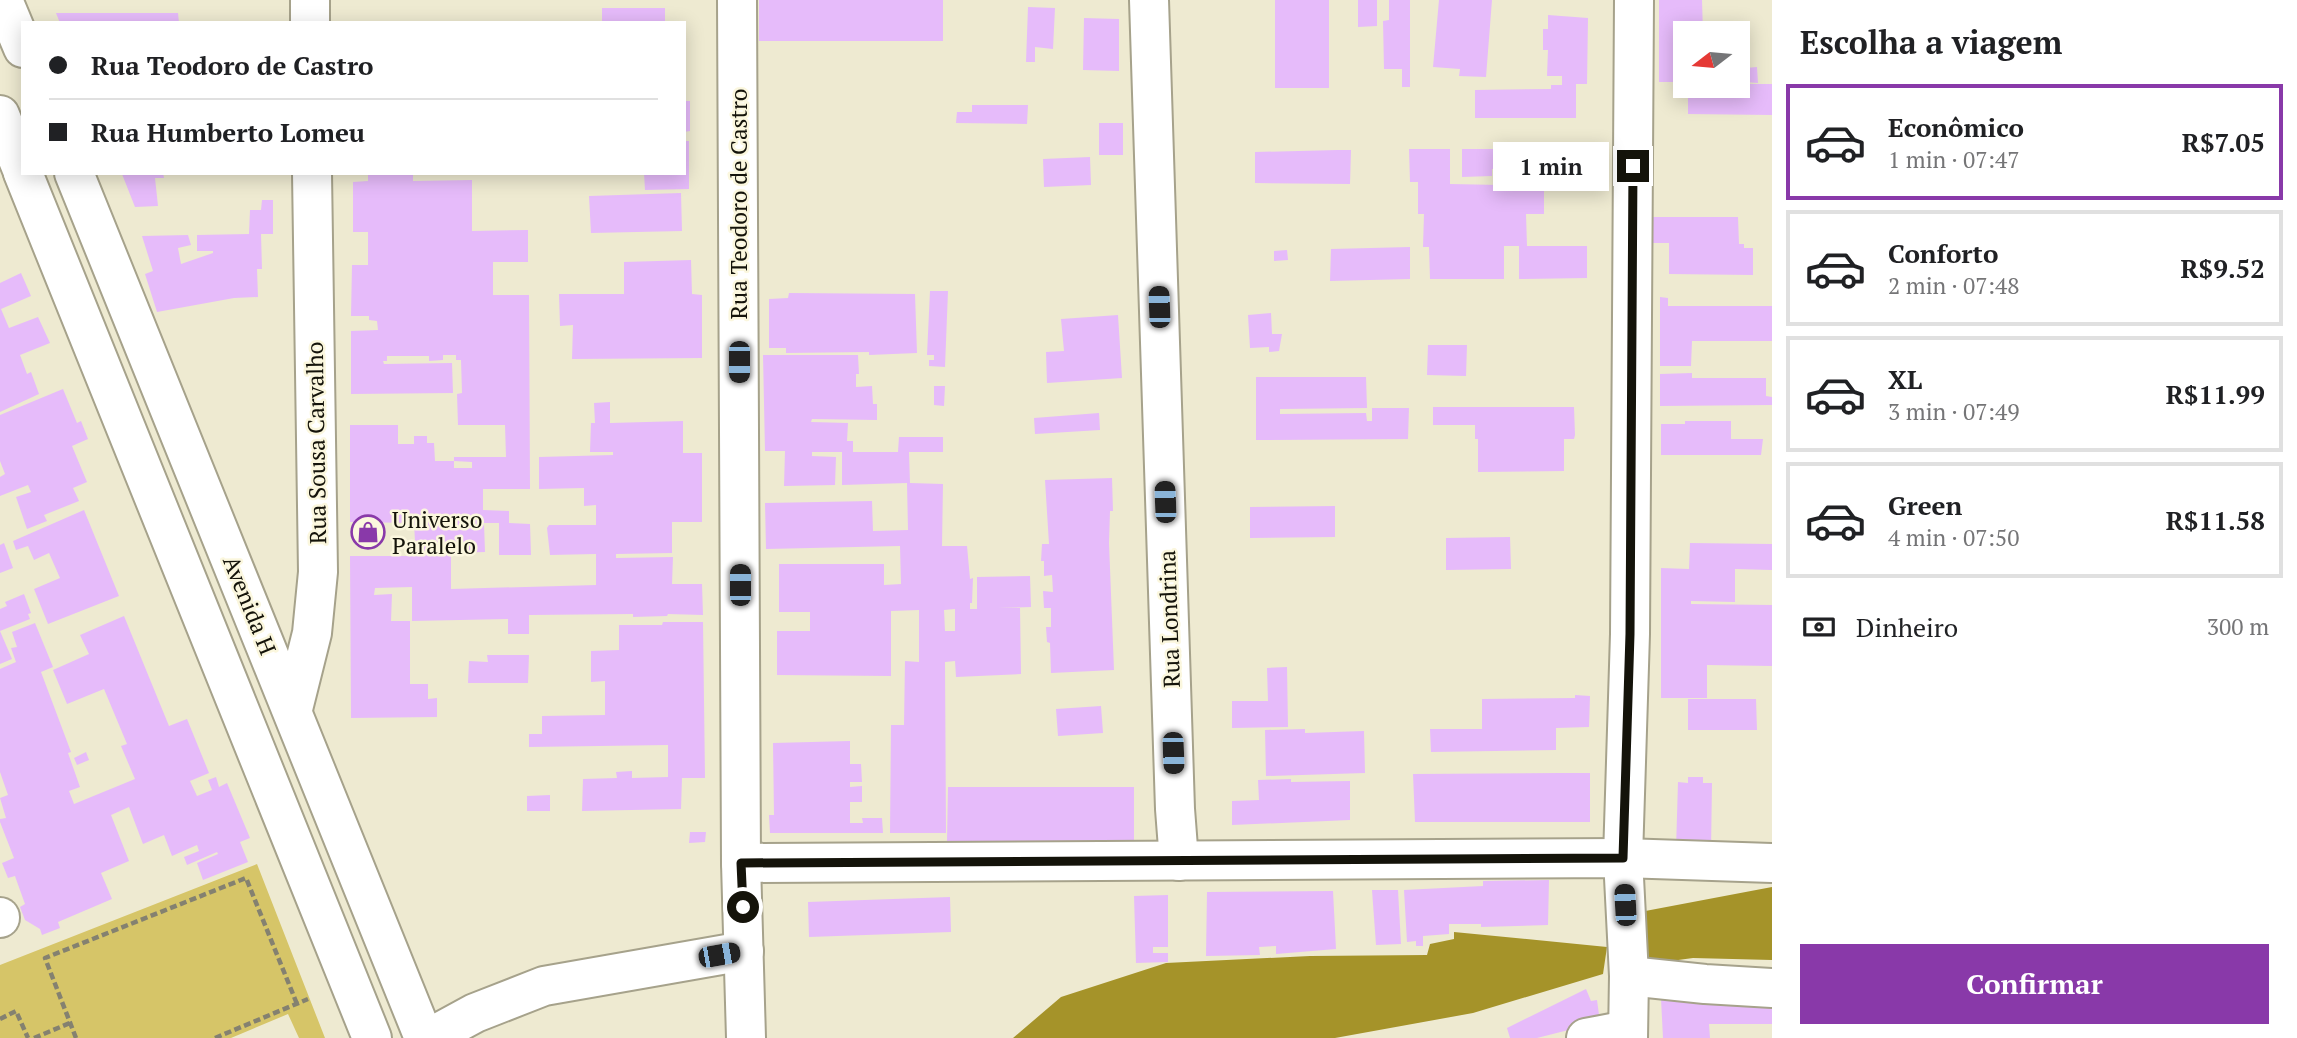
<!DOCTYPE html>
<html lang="pt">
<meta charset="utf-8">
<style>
:root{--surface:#fff;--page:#f6f6f6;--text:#202124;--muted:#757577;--line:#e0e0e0;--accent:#8939a9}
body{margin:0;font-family:"PT Serif",serif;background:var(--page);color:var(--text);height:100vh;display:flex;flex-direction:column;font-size:26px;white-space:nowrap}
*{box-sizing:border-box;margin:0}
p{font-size:23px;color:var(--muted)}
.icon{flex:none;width:38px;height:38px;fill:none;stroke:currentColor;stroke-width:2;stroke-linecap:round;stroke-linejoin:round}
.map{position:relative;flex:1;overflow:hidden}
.panel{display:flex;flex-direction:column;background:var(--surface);width:525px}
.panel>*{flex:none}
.guide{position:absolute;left:21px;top:21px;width:665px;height:154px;border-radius:0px;box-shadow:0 4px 18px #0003;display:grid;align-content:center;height:154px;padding:0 28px;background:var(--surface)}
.needle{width:46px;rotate:254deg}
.fabs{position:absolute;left:1673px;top:21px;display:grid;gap:14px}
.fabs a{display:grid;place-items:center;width:77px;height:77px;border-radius:0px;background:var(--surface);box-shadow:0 4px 18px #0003;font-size:35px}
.end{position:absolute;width:32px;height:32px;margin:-16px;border:9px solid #14130a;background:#fff;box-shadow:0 0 0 4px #fff}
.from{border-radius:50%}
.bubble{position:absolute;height:49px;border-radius:0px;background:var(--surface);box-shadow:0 4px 18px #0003;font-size:23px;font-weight:600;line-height:49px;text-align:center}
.car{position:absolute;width:21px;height:42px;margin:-21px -10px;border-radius:9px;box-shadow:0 0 5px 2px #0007;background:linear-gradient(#222 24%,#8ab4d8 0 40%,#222 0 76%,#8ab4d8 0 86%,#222 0)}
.guide b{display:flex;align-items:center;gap:24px;height:66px;font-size:26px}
.guide b+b{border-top:2px solid var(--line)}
.guide i{width:18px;height:18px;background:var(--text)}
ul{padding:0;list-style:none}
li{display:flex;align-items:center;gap:21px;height:116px;margin:0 14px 10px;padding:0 14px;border:4px solid var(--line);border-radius:0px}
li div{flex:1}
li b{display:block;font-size:26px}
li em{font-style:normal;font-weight:600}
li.active{border-color:var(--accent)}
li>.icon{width:63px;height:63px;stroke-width:1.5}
h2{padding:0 28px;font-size:32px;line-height:84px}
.pay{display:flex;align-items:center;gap:18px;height:77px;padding:0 28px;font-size:26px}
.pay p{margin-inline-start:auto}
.primary-button{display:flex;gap:14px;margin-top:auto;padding:14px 28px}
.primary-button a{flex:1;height:80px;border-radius:0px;background:var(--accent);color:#fff;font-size:28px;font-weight:600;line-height:80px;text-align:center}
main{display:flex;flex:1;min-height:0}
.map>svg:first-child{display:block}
</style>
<main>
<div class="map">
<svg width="1772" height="1038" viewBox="0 0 1772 1038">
<rect width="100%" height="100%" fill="#eeead1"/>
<path fill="#d6c568" d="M 257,864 L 325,1038 L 299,1038 L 288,1014 L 231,1038 L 0,1038 L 0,965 Z"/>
<g fill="#a59329">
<path d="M 1772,887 L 1772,960 L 1693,958 L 1641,965 L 1640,912 Z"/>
<path d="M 1454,932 L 1607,947 L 1603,974 L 1473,1013 L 1335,1038 L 1013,1038 L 1061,997 L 1166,963 L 1310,956 L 1427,955 L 1430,944 L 1454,939 Z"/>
</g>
<g fill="#e6bbfa" fill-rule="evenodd">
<rect x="759" y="0" width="184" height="41"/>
<rect x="1275" y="0" width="54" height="88"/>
<path d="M 1358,0 L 1377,0 L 1377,26 L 1358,27 Z"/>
<path d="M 1389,0 L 1410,0 L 1410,87 L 1402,87 L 1402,69 L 1384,69 L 1383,21 L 1389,20 Z"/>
<path d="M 1439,0 L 1492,0 L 1486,77 L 1459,76 L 1460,69 L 1433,67 Z"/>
<path d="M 1659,0 L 1702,0 L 1703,33 L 1685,33 L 1685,82 L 1659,82 Z"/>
<path d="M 1028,7 L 1055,8 L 1053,49 L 1035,47 L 1035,62 L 1026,62 Z"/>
<rect x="602" y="8" width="63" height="15"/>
<path d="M 56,13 L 178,13 L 179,23 L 60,23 Z"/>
<path d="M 1548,15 L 1588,18 L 1587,84 L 1576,84 L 1576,118 L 1475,118 L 1475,90 L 1551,89 L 1551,85 L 1562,85 L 1562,76 L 1547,76 L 1548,50 L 1543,50 L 1543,29 L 1548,29 Z"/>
<path d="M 1084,18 L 1119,19 L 1119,71 L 1083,70 Z"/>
<path d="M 1757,67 L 1758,83 L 1746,82 L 1746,68 Z"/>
<path d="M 1738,84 L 1772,84 L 1772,115 L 1688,114 L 1688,86 L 1738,86 Z"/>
<path d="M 684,101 L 690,101 L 690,131 L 684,132 Z"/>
<path d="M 972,105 L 1028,105 L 1027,124 L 956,123 L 957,112 L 972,112 Z"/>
<rect x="1099" y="123" width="24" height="32"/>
<path d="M 684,141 L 689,141 L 689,189 L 645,190 L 644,173 L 684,173 Z"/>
<path d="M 1409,149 L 1450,149 L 1450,184 L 1544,186 L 1544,214 L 1526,214 L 1527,246 L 1587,246 L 1587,278 L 1519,279 L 1519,246 L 1504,246 L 1504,279 L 1430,279 L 1429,247 L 1423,247 L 1424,214 L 1418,214 L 1418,182 L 1410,182 Z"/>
<path d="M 1462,149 L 1587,149 L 1587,181 L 1503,181 L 1503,169 L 1492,169 L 1492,176 L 1462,177 Z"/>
<path d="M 1337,150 L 1351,150 L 1350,184 L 1255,183 L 1255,152 Z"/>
<path d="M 1090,157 L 1091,185 L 1044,187 L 1043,159 Z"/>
<path d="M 163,173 L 164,178 L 155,178 L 158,206 L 135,207 L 122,174 Z"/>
<path d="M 368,173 L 413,173 L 413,181 L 472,180 L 472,231 L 528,230 L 528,262 L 493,262 L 493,295 L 529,295 L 530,489 L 483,489 L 483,510 L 509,511 L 509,523 L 530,524 L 531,555 L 499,555 L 499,523 L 484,523 L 485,552 L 451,553 L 451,589 L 596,585 L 596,554 L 550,555 L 547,528 L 549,525 L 596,525 L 596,505 L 584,506 L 584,488 L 539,489 L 539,457 L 613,455 L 613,452 L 590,452 L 591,423 L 595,423 L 594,403 L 610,402 L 610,423 L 683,421 L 683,453 L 702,453 L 702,522 L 672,522 L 672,553 L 616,554 L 616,558 L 673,557 L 672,584 L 702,584 L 703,615 L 668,614 L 667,616 L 633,617 L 633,614 L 529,615 L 529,634 L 508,634 L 508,619 L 412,621 L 412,587 L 375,588 L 374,595 L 392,594 L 391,621 L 410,621 L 410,684 L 428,684 L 428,699 L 437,698 L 437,717 L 351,718 L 350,556 L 411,556 L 410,541 L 415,541 L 414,523 L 350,522 L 350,425 L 398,425 L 398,444 L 414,444 L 414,436 L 427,436 L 427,443 L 434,443 L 435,461 L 454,461 L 454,468 L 472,468 L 472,462 L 454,461 L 454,457 L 506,457 L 505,425 L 458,425 L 457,394 L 462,393 L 461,360 L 456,360 L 456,355 L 443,355 L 443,360 L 429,361 L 429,356 L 387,356 L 387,361 L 383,361 L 384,364 L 452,363 L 453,393 L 351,394 L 351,331 L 378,330 L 377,321 L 369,320 L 369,316 L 351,316 L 352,265 L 368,265 L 368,232 L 353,232 L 353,182 L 368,181 Z"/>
<path d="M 681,193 L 682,231 L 591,233 L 589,196 Z"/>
<path d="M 262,200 L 273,200 L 273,234 L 261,234 L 262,269 L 257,269 L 258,297 L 234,298 L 157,312 L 145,274 L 153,271 L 142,236 L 188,235 L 191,245 L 178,248 L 181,264 L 213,253 L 213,251 L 197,251 L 197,235 L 249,234 L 250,210 L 261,210 Z"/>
<path d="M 1650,217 L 1738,217 L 1739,244 L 1744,244 L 1744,248 L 1753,248 L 1753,275 L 1669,274 L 1669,243 L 1650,243 Z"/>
<path d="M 1410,247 L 1410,279 L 1330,281 L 1331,249 Z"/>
<path d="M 1287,250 L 1288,260 L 1274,261 L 1274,251 Z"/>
<path d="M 691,260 L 692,294 L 702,295 L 702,358 L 572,359 L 573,325 L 560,326 L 559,294 L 624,294 L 624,262 Z"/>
<path d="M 21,273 L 31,296 L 1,309 L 9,328 L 38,317 L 50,343 L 20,355 L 27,374 L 31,372 L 39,394 L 0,412 L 0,283 Z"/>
<path d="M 930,291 L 948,291 L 945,367 L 929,366 L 929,360 L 934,360 L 934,355 L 927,355 Z"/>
<path d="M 789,293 L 915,294 L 917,353 L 869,355 L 869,352 L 786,353 L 786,348 L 769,348 L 769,299 L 788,298 Z"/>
<path d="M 1660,297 L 1668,298 L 1668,306 L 1772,306 L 1772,341 L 1692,341 L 1691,366 L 1660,366 Z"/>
<path d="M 1271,313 L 1272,334 L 1282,334 L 1279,351 L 1269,352 L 1269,347 L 1250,348 L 1248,315 Z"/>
<path d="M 1118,315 L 1122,378 L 1047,383 L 1046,352 L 1064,351 L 1061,319 Z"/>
<path d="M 1428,345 L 1467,345 L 1466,376 L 1427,375 Z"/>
<path d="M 763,355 L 858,355 L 859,374 L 856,374 L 856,387 L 872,386 L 873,404 L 877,404 L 877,420 L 812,419 L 811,422 L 848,423 L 847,441 L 853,441 L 853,452 L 898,452 L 899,437 L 943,437 L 943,452 L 909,452 L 910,483 L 943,484 L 942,546 L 967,546 L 970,579 L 973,578 L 972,603 L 970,603 L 970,609 L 977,609 L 977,577 L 1030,576 L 1031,607 L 998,608 L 1020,608 L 1021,674 L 956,677 L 955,661 L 945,662 L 946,833 L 890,833 L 891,725 L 904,725 L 905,661 L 919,662 L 919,610 L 891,611 L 891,676 L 777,675 L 777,631 L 810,631 L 810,612 L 779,612 L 779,564 L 884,564 L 884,585 L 901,584 L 900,546 L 766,549 L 765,503 L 872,501 L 873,531 L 908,530 L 907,483 L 842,485 L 842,452 L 812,452 L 812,456 L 836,457 L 835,485 L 784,486 L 785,451 L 765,451 ZM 955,609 L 955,631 L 945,631 L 944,610 Z"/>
<path d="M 1692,373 L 1692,378 L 1766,378 L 1766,396 L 1772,397 L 1772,405 L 1660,406 L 1660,374 Z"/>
<path d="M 1256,377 L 1366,377 L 1367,408 L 1280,409 L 1280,414 L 1366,413 L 1367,421 L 1372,421 L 1372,408 L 1409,408 L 1408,439 L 1256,440 Z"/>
<path d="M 934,386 L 945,386 L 944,406 L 934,405 Z"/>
<path d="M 63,389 L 77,423 L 81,421 L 88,439 L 72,446 L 87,482 L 73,488 L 79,501 L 44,515 L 47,521 L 27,529 L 16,497 L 31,492 L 28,485 L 0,496 L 0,477 L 5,474 L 0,461 L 0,415 Z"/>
<path d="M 1433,407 L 1574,407 L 1575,435 L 1574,439 L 1564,439 L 1564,471 L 1478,472 L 1478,439 L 1475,439 L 1475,425 L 1433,425 Z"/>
<path d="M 1099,413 L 1100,430 L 1035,434 L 1034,418 Z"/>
<path d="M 1685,421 L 1731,421 L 1731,439 L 1763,439 L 1761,455 L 1661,455 L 1661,424 L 1685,424 Z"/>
<path d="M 1112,478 L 1113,511 L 1110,511 L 1109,543 L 1114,670 L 1051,673 L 1050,643 L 1047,642 L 1046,627 L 1051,627 L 1051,608 L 1044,608 L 1043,591 L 1053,592 L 1052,575 L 1044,576 L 1044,561 L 1041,561 L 1042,544 L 1049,544 L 1045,480 Z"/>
<path d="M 1335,506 L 1335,537 L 1250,538 L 1250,507 Z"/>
<path d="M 84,510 L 119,596 L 48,624 L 34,589 L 60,578 L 49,553 L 34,560 L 28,546 L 16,550 L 13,541 Z"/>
<path d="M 1510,537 L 1511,569 L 1446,570 L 1446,538 Z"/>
<path d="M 4,543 L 13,568 L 0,573 L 0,545 Z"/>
<path d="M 1690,543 L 1772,544 L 1772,570 L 1735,569 L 1735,602 L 1691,601 L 1691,604 L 1772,605 L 1772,666 L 1707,665 L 1707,698 L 1661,698 L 1661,568 L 1689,569 Z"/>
<path d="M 24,594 L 31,613 L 28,614 L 30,619 L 0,631 L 12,659 L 0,664 L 0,609 L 7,606 L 5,602 Z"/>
<path d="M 124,616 L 169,726 L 187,719 L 209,773 L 190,781 L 197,796 L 212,790 L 208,780 L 216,777 L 219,787 L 227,783 L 250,838 L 240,842 L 248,862 L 203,880 L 197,863 L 218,854 L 217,852 L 187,865 L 184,857 L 199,851 L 197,845 L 172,856 L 164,835 L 143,844 L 129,807 L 111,815 L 129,861 L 101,873 L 112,899 L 58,922 L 60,928 L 42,935 L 40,929 L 25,920 L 20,907 L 25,904 L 16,879 L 15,876 L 8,878 L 2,863 L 14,858 L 0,822 L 0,819 L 6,818 L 0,798 L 8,795 L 0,772 L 0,669 L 16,662 L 11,648 L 17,647 L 12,632 L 35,623 L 53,667 L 41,672 L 71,752 L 68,753 L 80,787 L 69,791 L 74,804 L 135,779 L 121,746 L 127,744 L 104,689 L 67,704 L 53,670 L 89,654 L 80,635 Z"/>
<path d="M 663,622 L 703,622 L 705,778 L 682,778 L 681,809 L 582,811 L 583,779 L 617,778 L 616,772 L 632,771 L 632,778 L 668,777 L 668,745 L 529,747 L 529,734 L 542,734 L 542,716 L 605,715 L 605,681 L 591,682 L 591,651 L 619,650 L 619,625 L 662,625 Z"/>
<path d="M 487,655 L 529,655 L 528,683 L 468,683 L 469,661 L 488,662 Z"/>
<path d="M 1287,667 L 1288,727 L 1232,728 L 1232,701 L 1268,701 L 1267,668 Z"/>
<path d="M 1575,695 L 1590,696 L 1589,727 L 1556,728 L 1556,750 L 1431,752 L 1430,729 L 1482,729 L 1482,699 L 1575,698 Z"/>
<path d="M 1688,699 L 1756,699 L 1757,730 L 1688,730 Z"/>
<path d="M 1101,706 L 1103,733 L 1058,736 L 1056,709 Z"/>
<path d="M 1305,729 L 1305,733 L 1364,731 L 1365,773 L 1266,776 L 1265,730 Z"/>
<path d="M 850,741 L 850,764 L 861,764 L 862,782 L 850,782 L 850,787 L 862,786 L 862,802 L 850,802 L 850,823 L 863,823 L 862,818 L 882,818 L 883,833 L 770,833 L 769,815 L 774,815 L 773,743 Z"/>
<path d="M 86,752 L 89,760 L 77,765 L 74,758 Z"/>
<path d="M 1559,773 L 1590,773 L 1590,822 L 1415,822 L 1413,774 Z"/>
<path d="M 1688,777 L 1703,777 L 1703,783 L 1712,783 L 1711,850 L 1676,849 L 1678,782 L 1688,783 Z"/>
<path d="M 1291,779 L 1291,782 L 1350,781 L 1350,820 L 1232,825 L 1232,801 L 1259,800 L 1258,780 Z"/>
<path d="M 948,787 L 1134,787 L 1134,841 L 947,841 Z"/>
<path d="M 550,795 L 550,811 L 527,811 L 527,796 Z"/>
<path d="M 690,832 L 706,832 L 705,842 L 689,843 Z"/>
<path d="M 1549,880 L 1548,925 L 1481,927 L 1481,924 L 1449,924 L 1449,934 L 1423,936 L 1423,946 L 1416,946 L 1416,941 L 1407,942 L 1404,890 L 1483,886 L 1483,881 Z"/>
<path d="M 1372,890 L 1398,890 L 1401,944 L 1376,945 Z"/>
<path d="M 1333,891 L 1336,949 L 1276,954 L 1276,946 L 1259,947 L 1260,955 L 1206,956 L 1207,892 Z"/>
<path d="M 1168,895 L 1168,947 L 1153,947 L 1153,953 L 1168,953 L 1168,962 L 1136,963 L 1134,896 Z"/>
<path d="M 950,897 L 951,932 L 809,937 L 808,902 Z"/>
<path d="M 1586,989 L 1591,1001 L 1597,1000 L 1600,1022 L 1537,1038 L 1510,1038 L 1507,1028 Z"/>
<path d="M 1661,999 L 1772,1002 L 1772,1024 L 1709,1024 L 1710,1038 L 1663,1038 Z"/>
</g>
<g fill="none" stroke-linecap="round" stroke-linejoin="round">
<defs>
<g id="street">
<path d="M 310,0 L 310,23"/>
<path d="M 737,0 L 741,863 L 746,1038"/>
<path d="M 1149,0 L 1175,809 L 1179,861"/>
<path d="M 293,709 L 312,633 L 318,572 L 312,173"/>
<path d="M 741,863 L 1623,858 L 1772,863"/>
<path d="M 0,917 L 0,918"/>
<path d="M 1629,976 L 1705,984 L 1772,988"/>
<path d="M 429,1038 L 475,1013 L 544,986 L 744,951"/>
<path d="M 1586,1038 L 1628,1030"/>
<path d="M 1628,1038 L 1629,976 L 1623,858 L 1630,634 L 1634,0"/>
</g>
<g id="secondary">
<path d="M 3,0 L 23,48"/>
<path d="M 0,115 L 23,172"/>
<path d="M 23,173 L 372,1038"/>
<path d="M 74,173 L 424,1038"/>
</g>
</defs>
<use href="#street" stroke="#a6a28b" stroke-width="42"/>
<use href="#secondary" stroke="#a6a28b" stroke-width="42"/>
<g stroke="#848170" stroke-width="4.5" stroke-dasharray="7 3.5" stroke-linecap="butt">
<path d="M 0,1019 L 16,1011 L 28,1038"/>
<path d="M 34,1038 L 70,1023"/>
<path d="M 76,1038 L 45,958 L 246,878 L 297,1004"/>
<path d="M 215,1038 L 308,999"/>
</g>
<use href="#street" stroke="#fff" stroke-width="38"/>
<use href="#secondary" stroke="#fff" stroke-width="38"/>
</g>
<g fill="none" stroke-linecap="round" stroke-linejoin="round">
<path stroke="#14130a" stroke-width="9" d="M 743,907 L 741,863 L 1623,858 L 1630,634 L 1633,166"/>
</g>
<defs>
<symbol id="shop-ring" viewBox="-11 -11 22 22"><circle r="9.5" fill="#fbf7de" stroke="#8939a9" stroke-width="1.5"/><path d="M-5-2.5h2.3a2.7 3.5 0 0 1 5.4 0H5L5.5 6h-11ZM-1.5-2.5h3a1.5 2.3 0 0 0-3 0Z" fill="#8939a9"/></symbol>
</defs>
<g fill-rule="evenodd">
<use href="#shop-ring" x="349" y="513" width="38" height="38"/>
</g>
<g text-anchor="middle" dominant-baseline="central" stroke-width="5" stroke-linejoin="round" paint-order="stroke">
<g font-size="23" fill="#14130a" stroke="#fbf7de">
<text transform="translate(738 204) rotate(-90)">Rua Teodoro de Castro</text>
<text transform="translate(316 443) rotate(-91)">Rua Sousa Carvalho</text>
<text transform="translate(250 605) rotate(68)">Avenida H</text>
<text transform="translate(1169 619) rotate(-92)">Rua Londrina</text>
</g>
<g font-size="23" fill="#14130a" stroke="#fbf7de" text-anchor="start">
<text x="392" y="519">Universo<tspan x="392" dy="26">Paralelo</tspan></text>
</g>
</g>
</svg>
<div class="fabs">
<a><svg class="needle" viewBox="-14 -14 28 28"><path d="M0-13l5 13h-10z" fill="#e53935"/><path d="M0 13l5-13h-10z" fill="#757577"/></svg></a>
</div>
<i class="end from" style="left:743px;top:907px"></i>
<i class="end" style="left:1633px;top:166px"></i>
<div class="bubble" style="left:1493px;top:142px;width:116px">1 min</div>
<i class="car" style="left:1159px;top:307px;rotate:358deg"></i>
<i class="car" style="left:739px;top:362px;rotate:180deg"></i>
<i class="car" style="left:1165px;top:502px;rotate:358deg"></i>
<i class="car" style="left:740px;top:585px;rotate:0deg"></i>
<i class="car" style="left:1173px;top:753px;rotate:178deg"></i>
<i class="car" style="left:1625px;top:905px;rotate:357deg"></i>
<i class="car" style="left:719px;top:955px;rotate:80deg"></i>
<div class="guide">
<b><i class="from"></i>Rua Teodoro de Castro</b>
<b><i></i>Rua Humberto Lomeu</b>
</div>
</div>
<section class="panel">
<h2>Escolha a viagem</h2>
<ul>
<li class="active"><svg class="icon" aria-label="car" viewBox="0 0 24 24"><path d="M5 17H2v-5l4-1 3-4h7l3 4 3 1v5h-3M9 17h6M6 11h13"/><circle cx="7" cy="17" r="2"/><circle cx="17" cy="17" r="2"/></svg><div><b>Econômico</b><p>1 min · 07:47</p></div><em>R$7.05</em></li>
<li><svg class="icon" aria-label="car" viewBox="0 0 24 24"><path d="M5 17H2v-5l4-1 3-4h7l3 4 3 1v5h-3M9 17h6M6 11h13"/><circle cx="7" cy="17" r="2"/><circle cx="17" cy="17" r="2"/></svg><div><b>Conforto</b><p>2 min · 07:48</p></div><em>R$9.52</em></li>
<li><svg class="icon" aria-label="car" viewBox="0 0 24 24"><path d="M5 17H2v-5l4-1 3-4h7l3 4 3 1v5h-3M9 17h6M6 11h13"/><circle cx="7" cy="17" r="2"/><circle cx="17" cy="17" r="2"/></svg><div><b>XL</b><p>3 min · 07:49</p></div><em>R$11.99</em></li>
<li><svg class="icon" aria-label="car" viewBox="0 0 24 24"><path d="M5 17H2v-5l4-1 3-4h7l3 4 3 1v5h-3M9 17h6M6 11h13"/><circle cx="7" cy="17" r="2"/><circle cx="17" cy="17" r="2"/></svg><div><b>Green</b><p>4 min · 07:50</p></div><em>R$11.58</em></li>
</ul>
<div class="pay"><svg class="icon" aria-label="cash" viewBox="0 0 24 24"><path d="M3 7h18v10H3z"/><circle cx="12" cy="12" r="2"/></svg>Dinheiro<p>300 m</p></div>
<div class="primary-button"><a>Confirmar</a></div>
</section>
</main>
